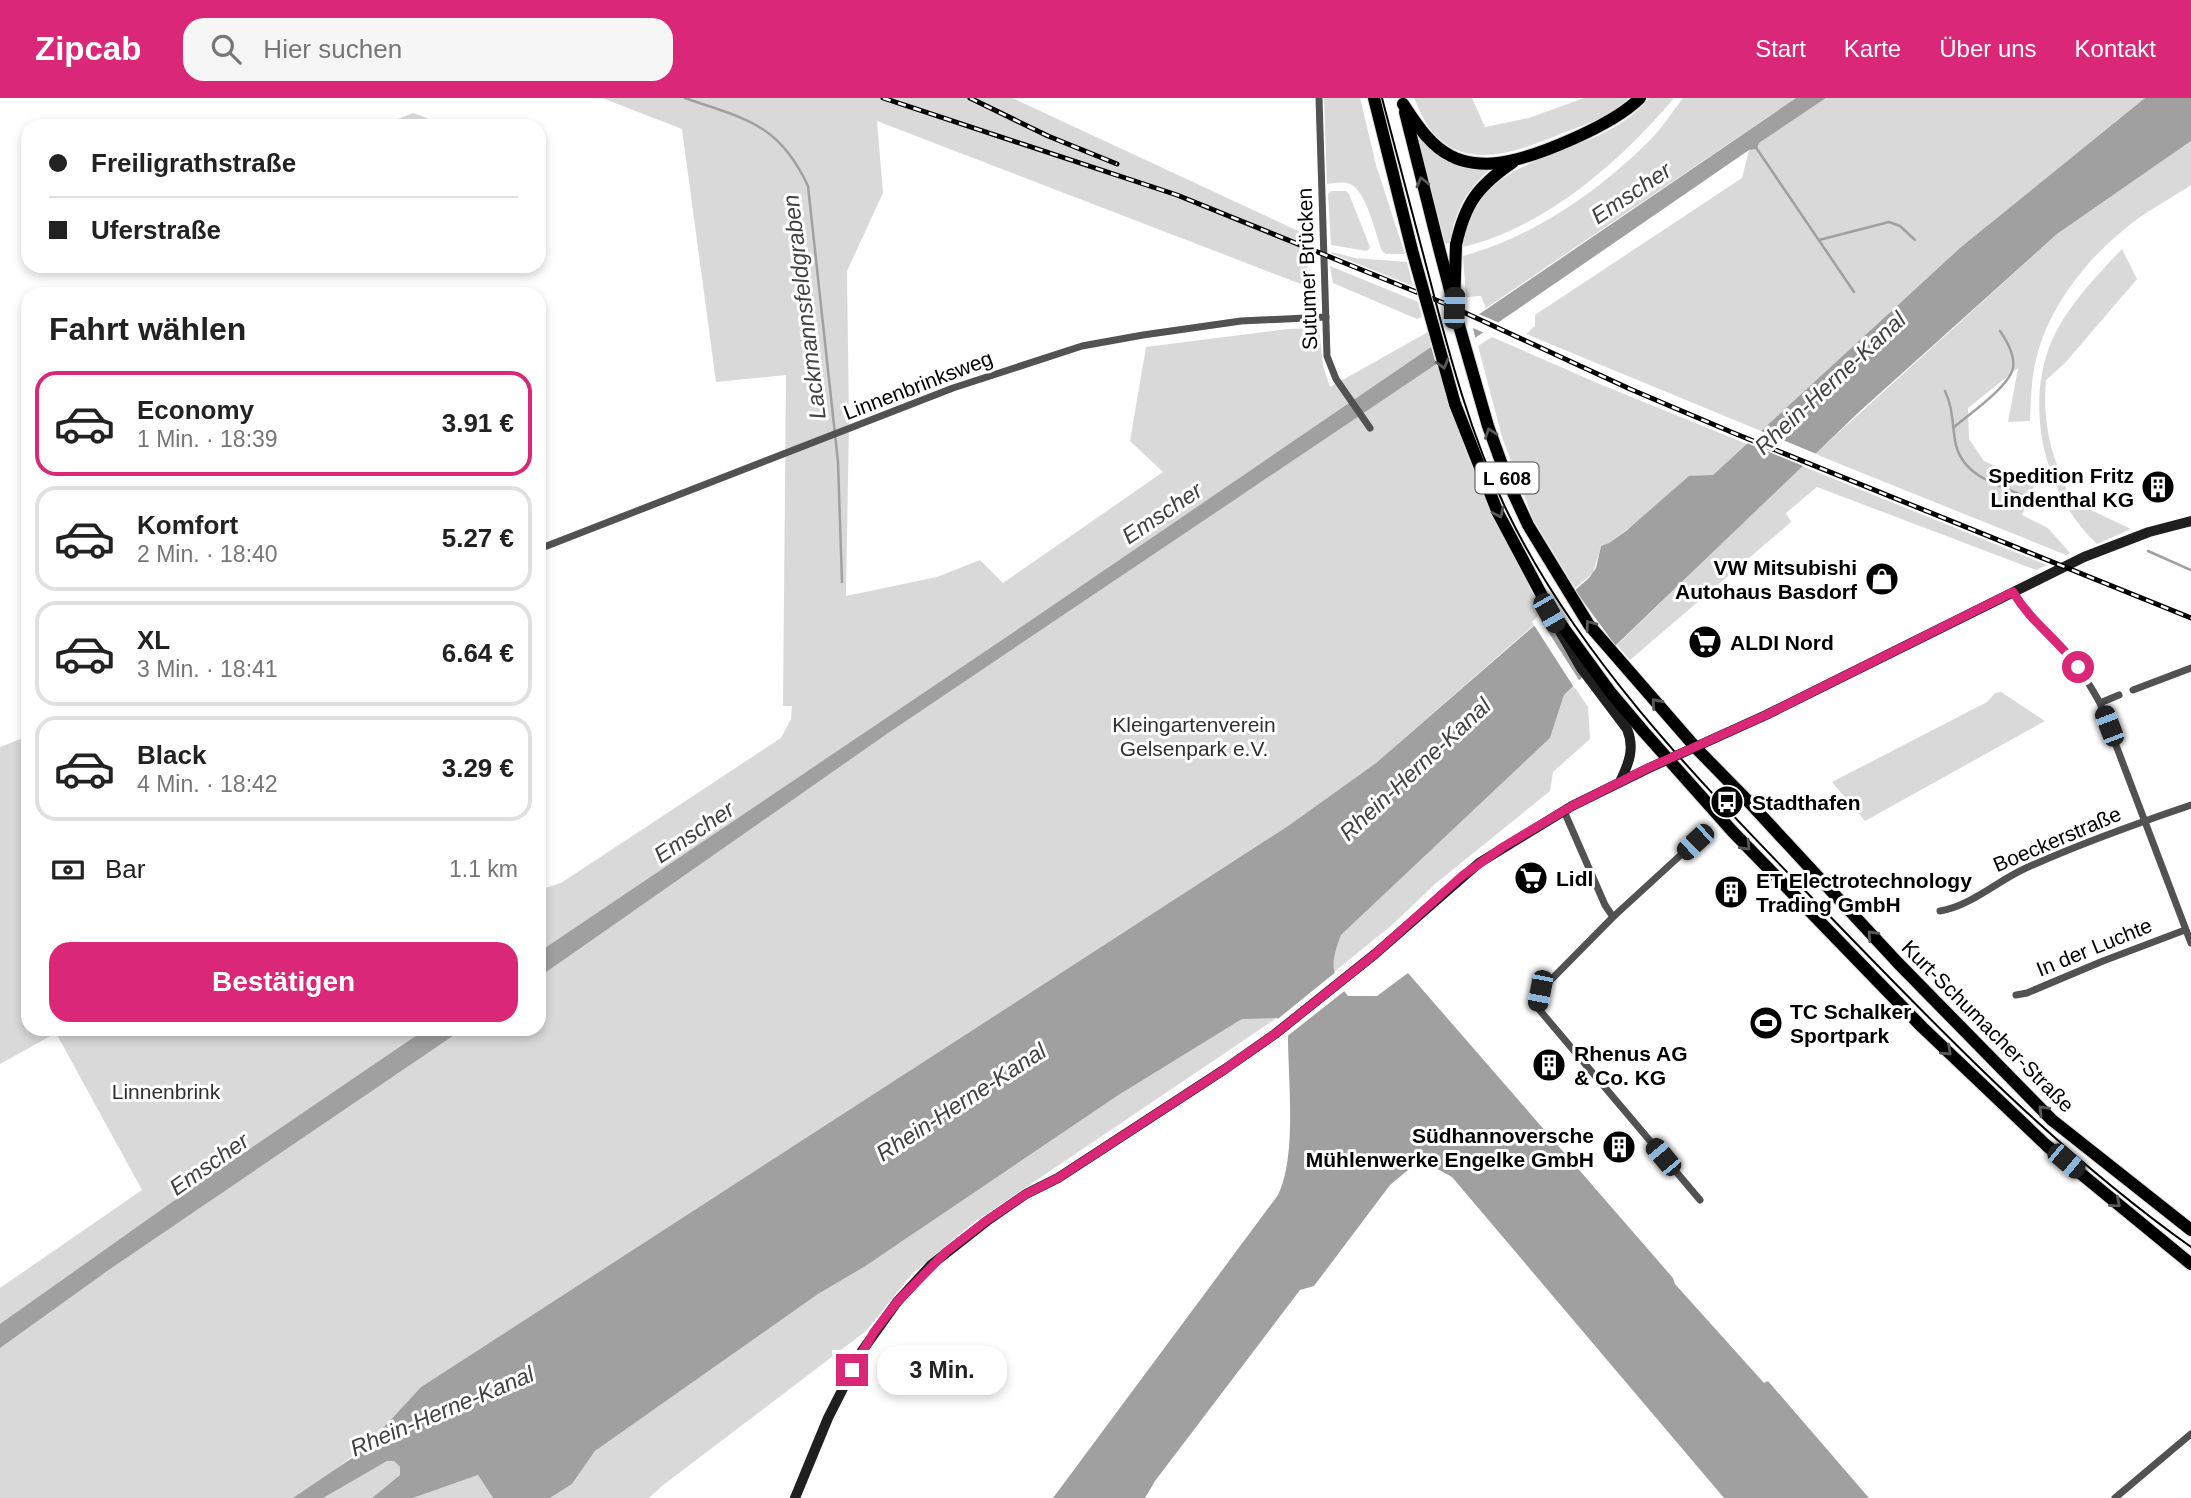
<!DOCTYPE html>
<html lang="de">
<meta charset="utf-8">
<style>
:root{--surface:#fff;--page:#f6f6f6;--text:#222;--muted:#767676;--line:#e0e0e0;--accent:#db2777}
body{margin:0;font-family:Arial,sans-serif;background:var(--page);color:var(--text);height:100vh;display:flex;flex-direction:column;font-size:26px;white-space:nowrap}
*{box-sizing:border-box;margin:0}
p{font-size:23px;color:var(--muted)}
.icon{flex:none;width:38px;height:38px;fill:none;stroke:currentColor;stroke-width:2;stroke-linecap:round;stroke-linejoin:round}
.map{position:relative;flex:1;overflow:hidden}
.sheet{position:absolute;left:21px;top:189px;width:525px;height:749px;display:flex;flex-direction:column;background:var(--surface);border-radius:21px;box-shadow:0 4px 10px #0003}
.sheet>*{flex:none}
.hud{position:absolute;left:21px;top:21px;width:525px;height:154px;border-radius:21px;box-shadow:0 4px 10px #0003;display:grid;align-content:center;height:154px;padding:0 28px;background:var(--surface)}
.end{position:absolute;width:32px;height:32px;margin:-16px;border:9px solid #db2777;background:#fff;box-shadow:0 0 0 4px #fff}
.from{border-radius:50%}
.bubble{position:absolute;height:49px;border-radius:21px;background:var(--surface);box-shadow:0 4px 10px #0003;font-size:23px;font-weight:700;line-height:49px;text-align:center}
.car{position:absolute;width:21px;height:42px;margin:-21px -10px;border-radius:9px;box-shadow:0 0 5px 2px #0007;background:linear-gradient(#222 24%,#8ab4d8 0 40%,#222 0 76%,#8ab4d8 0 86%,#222 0)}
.hud b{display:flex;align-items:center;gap:24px;height:66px;font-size:26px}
.hud b+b{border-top:2px solid var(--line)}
.hud i{width:18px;height:18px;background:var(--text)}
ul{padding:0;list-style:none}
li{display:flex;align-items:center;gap:21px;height:105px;margin:0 14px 10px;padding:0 14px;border:4px solid var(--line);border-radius:21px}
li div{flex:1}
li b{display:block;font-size:26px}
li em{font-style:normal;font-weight:700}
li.current{border-color:var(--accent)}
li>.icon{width:63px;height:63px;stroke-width:1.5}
h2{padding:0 28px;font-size:32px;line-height:84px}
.pay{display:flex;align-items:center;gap:18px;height:77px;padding:0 28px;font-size:26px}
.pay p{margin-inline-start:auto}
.primary-button{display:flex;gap:14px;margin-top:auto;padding:14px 28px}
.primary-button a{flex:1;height:80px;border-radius:21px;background:var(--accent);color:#fff;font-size:28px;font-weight:700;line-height:80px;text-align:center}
header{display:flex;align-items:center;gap:42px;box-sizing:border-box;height:98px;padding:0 35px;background:var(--accent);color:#fff}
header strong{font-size:33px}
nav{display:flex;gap:38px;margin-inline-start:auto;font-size:24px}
.search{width:490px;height:63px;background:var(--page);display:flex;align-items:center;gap:18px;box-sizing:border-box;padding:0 24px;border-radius:21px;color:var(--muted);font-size:26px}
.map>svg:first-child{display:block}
</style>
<header>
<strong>Zipcab</strong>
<div class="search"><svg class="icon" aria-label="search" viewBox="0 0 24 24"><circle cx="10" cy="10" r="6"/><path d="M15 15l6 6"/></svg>Hier suchen</div>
<nav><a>Start</a><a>Karte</a><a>Über uns</a><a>Kontakt</a></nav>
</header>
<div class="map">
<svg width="2191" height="1400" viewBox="0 0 2191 1400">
<rect width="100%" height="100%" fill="#fff"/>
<g fill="#d9d9d9">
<path d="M 602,0 L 1012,0 L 1309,138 L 1306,188 L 877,23 L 883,95 L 847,173 L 849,324 L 846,498 L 937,479 L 980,462 L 1003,485 L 1163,374 L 1130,343 L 1146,249 L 1288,231 L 1319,230 L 1323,268 L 1330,289 L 1428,234 L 1465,351 L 1490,411 L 1544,518 L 1376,665 L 1288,728 L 421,1289 L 372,1342 L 330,1376 L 339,1389 L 387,1363 L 394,1363 L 400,1369 L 400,1377 L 372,1400 L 0,1400 L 0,1190 L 142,1092 L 56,935 L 0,966 L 0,649 L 28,638 L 28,931 L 539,931 L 539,792 L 561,785 L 781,640 L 791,621 L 792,608 L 783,608 L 786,277 L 716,284 L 682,31 Z"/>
<path d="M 1324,0 L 1360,0 L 1376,67 L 1405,156 L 1386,156 L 1382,153 C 1376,137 1366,92 1350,86 C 1343,83 1334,85 1327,86 Z"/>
<path d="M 1414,0 L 1472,0 L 1485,29 L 1529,20 L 1584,0 L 1629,0 C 1611,18 1587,26 1563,35 C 1523,51 1472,74 1436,38 C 1426,28 1420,13 1414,0 Z"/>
<path d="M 1649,0 L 1674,0 C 1620,64 1546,129 1463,149 C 1476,45 1596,67 1649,0 Z"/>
<path d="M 1683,0 L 1796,0 L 1486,210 L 1481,198 L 1466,199 L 1463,158 C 1534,139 1602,91 1653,39 C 1664,27 1673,13 1683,0 Z"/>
<path d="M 1826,0 L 2145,0 L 1961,149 L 1761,333 L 1526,236 L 1535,228 L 1535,217 L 1742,80 L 1749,52 L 1757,51 L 1759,45 Z"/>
<path d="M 413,15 L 446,27 L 447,28 L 388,28 L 388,25 Z"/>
<path d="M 1418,39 L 1490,71 C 1465,94 1456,111 1450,144 L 1447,146 L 1445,145 Z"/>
<path d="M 2191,43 L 2191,87 C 2173,99 2154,109 2136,122 C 2093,154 2053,201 2038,254 C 2031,276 2031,300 2030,323 L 2008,324 L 2018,270 L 1968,310 L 1969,341 L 1984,363 L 2035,386 L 2022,417 L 2048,430 L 2070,455 L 2066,457 L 1815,356 L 2057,136 Z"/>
<path d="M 1331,93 L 1346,93 L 1349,96 L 1370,149 L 1367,153 L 1331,147 L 1328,96 Z"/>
<path d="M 2122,151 L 2137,181 L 2065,265 L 2046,282 C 2042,330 2053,361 2072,403 L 2131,431 L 2097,446 C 2049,402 2027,322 2046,259 C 2058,217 2093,182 2122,151 Z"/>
<path d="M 1332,154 L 1355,160 L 1407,164 L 1413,188 L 1330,155 Z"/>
<path d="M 1330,168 L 1418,204 L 1422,219 L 1417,221 L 1333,185 Z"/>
<path d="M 1492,239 L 1602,287 L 1747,346 L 1713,377 L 1645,418 L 1609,445 L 1601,448 L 1593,475 L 1575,490 L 1533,421 L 1502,339 L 1478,248 Z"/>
<path d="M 1802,368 L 2047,467 L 2036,472 L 1817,389 L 1786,415 L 1791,424 L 1630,562 L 1617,547 Z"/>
<path d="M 1574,588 L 1588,609 L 1590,641 L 1553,674 L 1550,693 L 1435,786 L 1392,827 L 1334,874 L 1332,862 L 1341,837 L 1550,640 L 1564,597 Z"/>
<path d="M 2001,594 L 2045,623 L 1865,723 L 1832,684 L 1987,604 L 1995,595 Z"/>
<path d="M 1259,919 L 1277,920 L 973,1125 L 912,1176 L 866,1233 L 662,1388 L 649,1400 L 550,1400 L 572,1386 L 595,1353 L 818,1196 L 864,1169 L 1117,998 L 1242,921 Z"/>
<path d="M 478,1377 L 493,1400 L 413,1400 Z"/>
</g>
<g fill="#a0a0a0">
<path d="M 1796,0 L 1826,0 L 1759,45 L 1757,51 L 1749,52 L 1518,211 L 891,633 L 539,879 L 539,854 L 1005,540 Z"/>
<path d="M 2145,0 L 2191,0 L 2191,43 L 2057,136 L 1859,314 L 1564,597 L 1550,640 L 1341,837 C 1331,864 1329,874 1348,898 L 1377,898 L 1408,875 L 1673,1180 L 1675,1186 L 1764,1285 L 1768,1283 L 1869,1400 L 1724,1400 L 1452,1079 L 1432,1068 L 1408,1072 L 1390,1087 L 1314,1188 L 1300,1192 L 1155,1383 L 1145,1400 L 1053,1400 L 1278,1097 C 1297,1059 1288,981 1288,937 L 1277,920 L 1242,921 L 1117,998 L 864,1169 L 818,1196 L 595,1353 L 572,1386 L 550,1400 L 493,1400 L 478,1377 L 413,1400 L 372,1400 L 400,1377 L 400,1369 L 394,1363 L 387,1363 L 323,1400 L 293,1400 L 352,1360 L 372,1342 L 421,1289 L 1288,728 L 1376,665 L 1589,480 L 1596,470 L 1601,448 L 1609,445 L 1626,433 L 1689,378 L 1713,377 L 1961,149 Z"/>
<path d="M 426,931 L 463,931 L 110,1171 L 0,1250 L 0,1226 L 185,1095 Z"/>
</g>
<g fill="#fff">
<path d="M 1474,214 L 1502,226 L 1487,236 L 1473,230 L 1476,243 L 1437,270 L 1430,245 Z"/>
<path d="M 1757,332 L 1761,333 L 1819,357 L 1806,369 L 1744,344 Z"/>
<path d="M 1572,488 L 1618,551 L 1584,583 L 1543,513 Z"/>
<path d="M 1538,518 L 1581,585 L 1575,591 L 1532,524 Z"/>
<path d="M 1337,873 L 1339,881 L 1347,891 L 1285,940 L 1274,924 Z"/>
</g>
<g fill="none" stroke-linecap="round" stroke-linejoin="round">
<g stroke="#a0a0a0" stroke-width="2.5">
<path d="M 685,0 C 745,21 779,25 808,88 L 838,364 L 842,484"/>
<path d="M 1757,51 L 1854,194"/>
<path d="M 1819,142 L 1889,124 L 1900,128 L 1915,142"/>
<path d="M 1945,293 C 1953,310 1952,324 1955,342 C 1960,379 2001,388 2030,400"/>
<path d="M 1953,330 C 1968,317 2009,289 2013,270 C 2015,257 2007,243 2000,233"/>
<path d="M 2148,453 L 2191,472"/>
</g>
<defs>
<g id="primary">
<path d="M 1374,0 L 1412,152"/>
<path d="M 1403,6 C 1416,25 1429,47 1451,58 C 1464,65 1483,67 1498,65 C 1536,60 1613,27 1640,0"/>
<path d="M 1405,14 L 1439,150"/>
<path d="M 1456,147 C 1465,105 1478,88 1513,64"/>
<path d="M 1454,210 L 1488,328 L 1509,386 L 1528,427 L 1589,527 L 1696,650 L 1747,702 L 1898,865 L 2052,1022 L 2191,1132"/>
<path d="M 1455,306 L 1498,415 L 1547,507 L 1611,595 L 1644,634 L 1733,734 L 1922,929 L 2046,1047 L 2191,1166"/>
</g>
</defs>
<use href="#primary" stroke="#dbdbdb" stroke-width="14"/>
<g stroke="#525252" stroke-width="7">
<path d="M 1319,0 L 1327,258 L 1336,281 L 1370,330"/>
<path d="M 539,451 L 953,290 L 1082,248 L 1143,237 L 1241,223 L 1326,219"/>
<path d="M 2013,494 C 2030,522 2050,535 2070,559 C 2082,573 2091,589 2100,605 L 2191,845"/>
<path d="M 2133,592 L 2191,570"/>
<path d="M 2100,605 L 2119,597"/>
<path d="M 1564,713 L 1605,807 L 1613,819"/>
<path d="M 1940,813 C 1971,808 1997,783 2026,770 C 2079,746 2135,726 2191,707"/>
<path d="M 2016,897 L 2027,895 L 2103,863 L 2185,832"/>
<path d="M 1700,1102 L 1537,909 L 1540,893 L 1613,819 L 1708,732"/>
<path d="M 2115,1400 L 2191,1336"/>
</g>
<g stroke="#1f1f1f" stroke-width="10">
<path d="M 1558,530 L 1581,570 L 1627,631 C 1635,650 1629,665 1620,684"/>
<path d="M 795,1400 L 828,1320 L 862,1253 L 897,1204 L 931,1167 L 987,1123 L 1026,1096 L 1058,1080 L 1225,971 L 1275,936 L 1375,856 L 1479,765 L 1572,708 L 1649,670 L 1766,617 L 2084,459 L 2149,434 L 2191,423"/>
</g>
<use href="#primary" stroke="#000" stroke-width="12"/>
<path stroke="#000" stroke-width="2" d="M 1382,0 C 1398,61 1414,122 1430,182 C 1450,260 1471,337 1505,409 C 1577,560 1703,687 1818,806 C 1936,928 2052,1050 2191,1149"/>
<defs>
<g id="rail">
<path d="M 883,0 L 1177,97 L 1446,206 L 1630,291 L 1736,336 L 2191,520"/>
<path d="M 970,0 L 1048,38 L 1117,66"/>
</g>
</defs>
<use href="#rail" stroke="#000" stroke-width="5"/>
<use href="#rail" stroke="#fff" stroke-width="2.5" stroke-dasharray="8" stroke-linecap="butt"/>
<defs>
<g id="primary-bridge">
<path d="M 1439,150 L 1451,196"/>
<path d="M 1412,152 L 1455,306"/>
<path d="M 1454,210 L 1456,147"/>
</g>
</defs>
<use href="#primary-bridge" stroke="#dbdbdb" stroke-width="14" stroke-linecap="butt"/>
<use href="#primary-bridge" stroke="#000" stroke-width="12"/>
</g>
<defs><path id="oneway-chevron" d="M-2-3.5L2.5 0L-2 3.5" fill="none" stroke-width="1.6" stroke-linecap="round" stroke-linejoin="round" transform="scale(1.75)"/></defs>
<g stroke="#595959">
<use href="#oneway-chevron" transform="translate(1422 84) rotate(-104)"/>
<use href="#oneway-chevron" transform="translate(1443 266) rotate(74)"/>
<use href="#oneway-chevron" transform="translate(1490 335) rotate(-110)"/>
<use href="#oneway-chevron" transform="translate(1499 415) rotate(65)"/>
<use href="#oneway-chevron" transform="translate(1590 527) rotate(-127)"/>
<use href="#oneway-chevron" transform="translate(1656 605) rotate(-132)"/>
<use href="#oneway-chevron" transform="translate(1746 748) rotate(46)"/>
<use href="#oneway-chevron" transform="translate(1872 837) rotate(-133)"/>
<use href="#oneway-chevron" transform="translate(1947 953) rotate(43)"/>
<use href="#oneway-chevron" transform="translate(2043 1012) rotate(-134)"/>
<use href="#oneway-chevron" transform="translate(2116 1105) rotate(40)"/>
</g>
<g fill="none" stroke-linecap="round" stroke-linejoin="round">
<path stroke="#db2777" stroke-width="9" d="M 852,1272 L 874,1234 L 897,1204 L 946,1154 L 986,1123 L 1026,1096 L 1058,1080 L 1225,971 L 1275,936 L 1375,856 L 1462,778 L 1503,749 L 1572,708 L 1648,670 L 1766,617 L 2013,494 C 2031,524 2057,541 2078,569"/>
</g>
<defs>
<symbol id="building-disc" viewBox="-11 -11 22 22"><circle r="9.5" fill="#000" stroke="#fff"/><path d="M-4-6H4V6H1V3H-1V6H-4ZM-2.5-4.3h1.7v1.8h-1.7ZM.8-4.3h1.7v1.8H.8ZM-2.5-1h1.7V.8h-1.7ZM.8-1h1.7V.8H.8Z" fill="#fff"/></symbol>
<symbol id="shop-disc" viewBox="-11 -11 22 22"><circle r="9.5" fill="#000" stroke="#fff"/><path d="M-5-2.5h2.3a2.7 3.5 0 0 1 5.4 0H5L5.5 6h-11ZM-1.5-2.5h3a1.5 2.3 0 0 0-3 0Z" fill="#fff"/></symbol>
<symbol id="supermarket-disc" viewBox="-11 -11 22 22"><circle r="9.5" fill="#000" stroke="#fff"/><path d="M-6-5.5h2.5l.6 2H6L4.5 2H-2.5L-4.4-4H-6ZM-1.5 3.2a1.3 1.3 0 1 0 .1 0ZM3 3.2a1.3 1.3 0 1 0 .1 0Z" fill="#fff"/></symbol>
<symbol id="bus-disc" viewBox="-11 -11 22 22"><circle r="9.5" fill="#000" stroke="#fff"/><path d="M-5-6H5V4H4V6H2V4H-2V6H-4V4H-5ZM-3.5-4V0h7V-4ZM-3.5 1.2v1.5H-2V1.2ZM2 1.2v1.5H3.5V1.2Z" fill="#fff"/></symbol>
<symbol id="stadium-disc" viewBox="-11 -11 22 22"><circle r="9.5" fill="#000" stroke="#fff"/><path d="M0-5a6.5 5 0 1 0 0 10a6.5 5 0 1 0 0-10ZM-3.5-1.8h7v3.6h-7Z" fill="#fff"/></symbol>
</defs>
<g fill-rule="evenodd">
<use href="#building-disc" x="2139" y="370" width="38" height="38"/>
<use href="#shop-disc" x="1863" y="462" width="38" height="38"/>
<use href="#supermarket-disc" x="1686" y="525" width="38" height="38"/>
<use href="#bus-disc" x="1708" y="685" width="38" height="38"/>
<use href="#supermarket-disc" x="1512" y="761" width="38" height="38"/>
<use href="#building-disc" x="1712" y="775" width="38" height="38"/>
<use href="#stadium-disc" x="1747" y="906" width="38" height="38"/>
<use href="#building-disc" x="1530" y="948" width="38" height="38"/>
<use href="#building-disc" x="1600" y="1030" width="38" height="38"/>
</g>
<g text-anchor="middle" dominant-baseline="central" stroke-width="6" stroke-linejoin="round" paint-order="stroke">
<rect fill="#fff" stroke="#4c4c4c" stroke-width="2" x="1475.5" y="364.5" width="63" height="31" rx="5"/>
<g font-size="19" font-weight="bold" fill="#000">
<text x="1507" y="380">L 608</text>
</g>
<g font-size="21" fill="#000" stroke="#fff">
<text transform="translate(1307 171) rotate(-92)">Sutumer Brücken</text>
<text transform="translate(918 287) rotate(-21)">Linnenbrinksweg</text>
<text transform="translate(2057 741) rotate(-23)">Boeckerstraße</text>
<text transform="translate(2094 849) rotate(-22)">In der Luchte</text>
<text transform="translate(1988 928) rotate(45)">Kurt-Schumacher-Straße</text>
</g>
<g font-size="21" font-weight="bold" fill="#000" stroke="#fff" text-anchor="start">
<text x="2134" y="377" text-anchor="end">Spedition Fritz<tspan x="2134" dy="24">Lindenthal KG</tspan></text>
<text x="1857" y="469" text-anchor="end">VW Mitsubishi<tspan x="1857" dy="24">Autohaus Basdorf</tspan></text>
<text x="1730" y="544">ALDI Nord</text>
<text x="1752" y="704">Stadthafen</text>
<text x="1556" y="780">Lidl</text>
<text x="1756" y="782">ET Electrotechnology<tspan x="1756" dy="24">Trading GmbH</tspan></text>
<text x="1790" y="913">TC Schalker<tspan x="1790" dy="24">Sportpark</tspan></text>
<text x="1574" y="955">Rhenus AG<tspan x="1574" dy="24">&amp; Co. KG</tspan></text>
<text x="1594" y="1037" text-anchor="end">Südhannoversche<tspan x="1594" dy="24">Mühlenwerke Engelke GmbH</tspan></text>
</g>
<g font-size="21" fill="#303030" stroke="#fff">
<text x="1194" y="626">Kleingartenverein<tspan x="1194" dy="24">Gelsenpark e.V.</tspan></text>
<text x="166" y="993">Linnenbrink</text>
</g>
<g font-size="23" font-style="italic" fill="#414141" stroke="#fff">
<text transform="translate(1631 95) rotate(-34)">Emscher</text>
<text transform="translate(804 209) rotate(-97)">Lackmannsfeldgraben</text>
<text transform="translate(1830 285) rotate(-43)">Rhein-Herne-Kanal</text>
<text transform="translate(1162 415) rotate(-34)">Emscher</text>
<text transform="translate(1415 671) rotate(-43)">Rhein-Herne-Kanal</text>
<text transform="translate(694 734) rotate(-34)">Emscher</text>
<text transform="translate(961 1004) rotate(-33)">Rhein-Herne-Kanal</text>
<text transform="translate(209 1066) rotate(-35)">Emscher</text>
<text transform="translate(442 1313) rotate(-23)">Rhein-Herne-Kanal</text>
</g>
</g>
</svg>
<i class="end from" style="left:2078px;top:569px"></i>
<i class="end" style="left:852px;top:1272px"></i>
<div class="bubble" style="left:877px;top:1248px;width:130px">3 Min.</div>
<i class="car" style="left:1454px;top:210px;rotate:2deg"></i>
<i class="car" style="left:1549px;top:515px;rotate:150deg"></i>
<i class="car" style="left:2109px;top:628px;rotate:339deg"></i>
<i class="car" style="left:1695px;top:744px;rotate:227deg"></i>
<i class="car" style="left:1540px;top:893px;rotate:191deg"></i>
<i class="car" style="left:1663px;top:1059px;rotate:320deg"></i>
<i class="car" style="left:2066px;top:1063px;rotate:130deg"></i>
<div class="hud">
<b><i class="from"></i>Freiligrathstraße</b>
<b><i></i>Uferstraße</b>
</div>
<section class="sheet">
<h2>Fahrt wählen</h2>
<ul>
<li class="current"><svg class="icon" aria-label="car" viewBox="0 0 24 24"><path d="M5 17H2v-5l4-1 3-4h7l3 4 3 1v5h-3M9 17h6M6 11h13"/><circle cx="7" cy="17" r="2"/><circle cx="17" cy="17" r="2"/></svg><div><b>Economy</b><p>1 Min. · 18:39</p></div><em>3.91 €</em></li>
<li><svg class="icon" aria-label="car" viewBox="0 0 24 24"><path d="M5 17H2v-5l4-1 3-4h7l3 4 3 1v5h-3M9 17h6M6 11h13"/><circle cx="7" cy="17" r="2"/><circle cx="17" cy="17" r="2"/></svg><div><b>Komfort</b><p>2 Min. · 18:40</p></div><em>5.27 €</em></li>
<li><svg class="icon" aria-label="car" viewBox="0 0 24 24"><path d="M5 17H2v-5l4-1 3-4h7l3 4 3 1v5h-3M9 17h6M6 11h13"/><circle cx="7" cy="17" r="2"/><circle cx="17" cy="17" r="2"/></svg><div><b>XL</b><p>3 Min. · 18:41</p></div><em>6.64 €</em></li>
<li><svg class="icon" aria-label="car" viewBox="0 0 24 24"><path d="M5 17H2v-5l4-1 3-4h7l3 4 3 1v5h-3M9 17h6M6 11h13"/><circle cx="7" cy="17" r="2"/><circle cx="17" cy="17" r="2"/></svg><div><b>Black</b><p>4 Min. · 18:42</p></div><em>3.29 €</em></li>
</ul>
<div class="pay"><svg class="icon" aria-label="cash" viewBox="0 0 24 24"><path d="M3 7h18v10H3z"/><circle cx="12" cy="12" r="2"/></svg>Bar<p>1.1 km</p></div>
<div class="primary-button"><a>Bestätigen</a></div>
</section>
</div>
